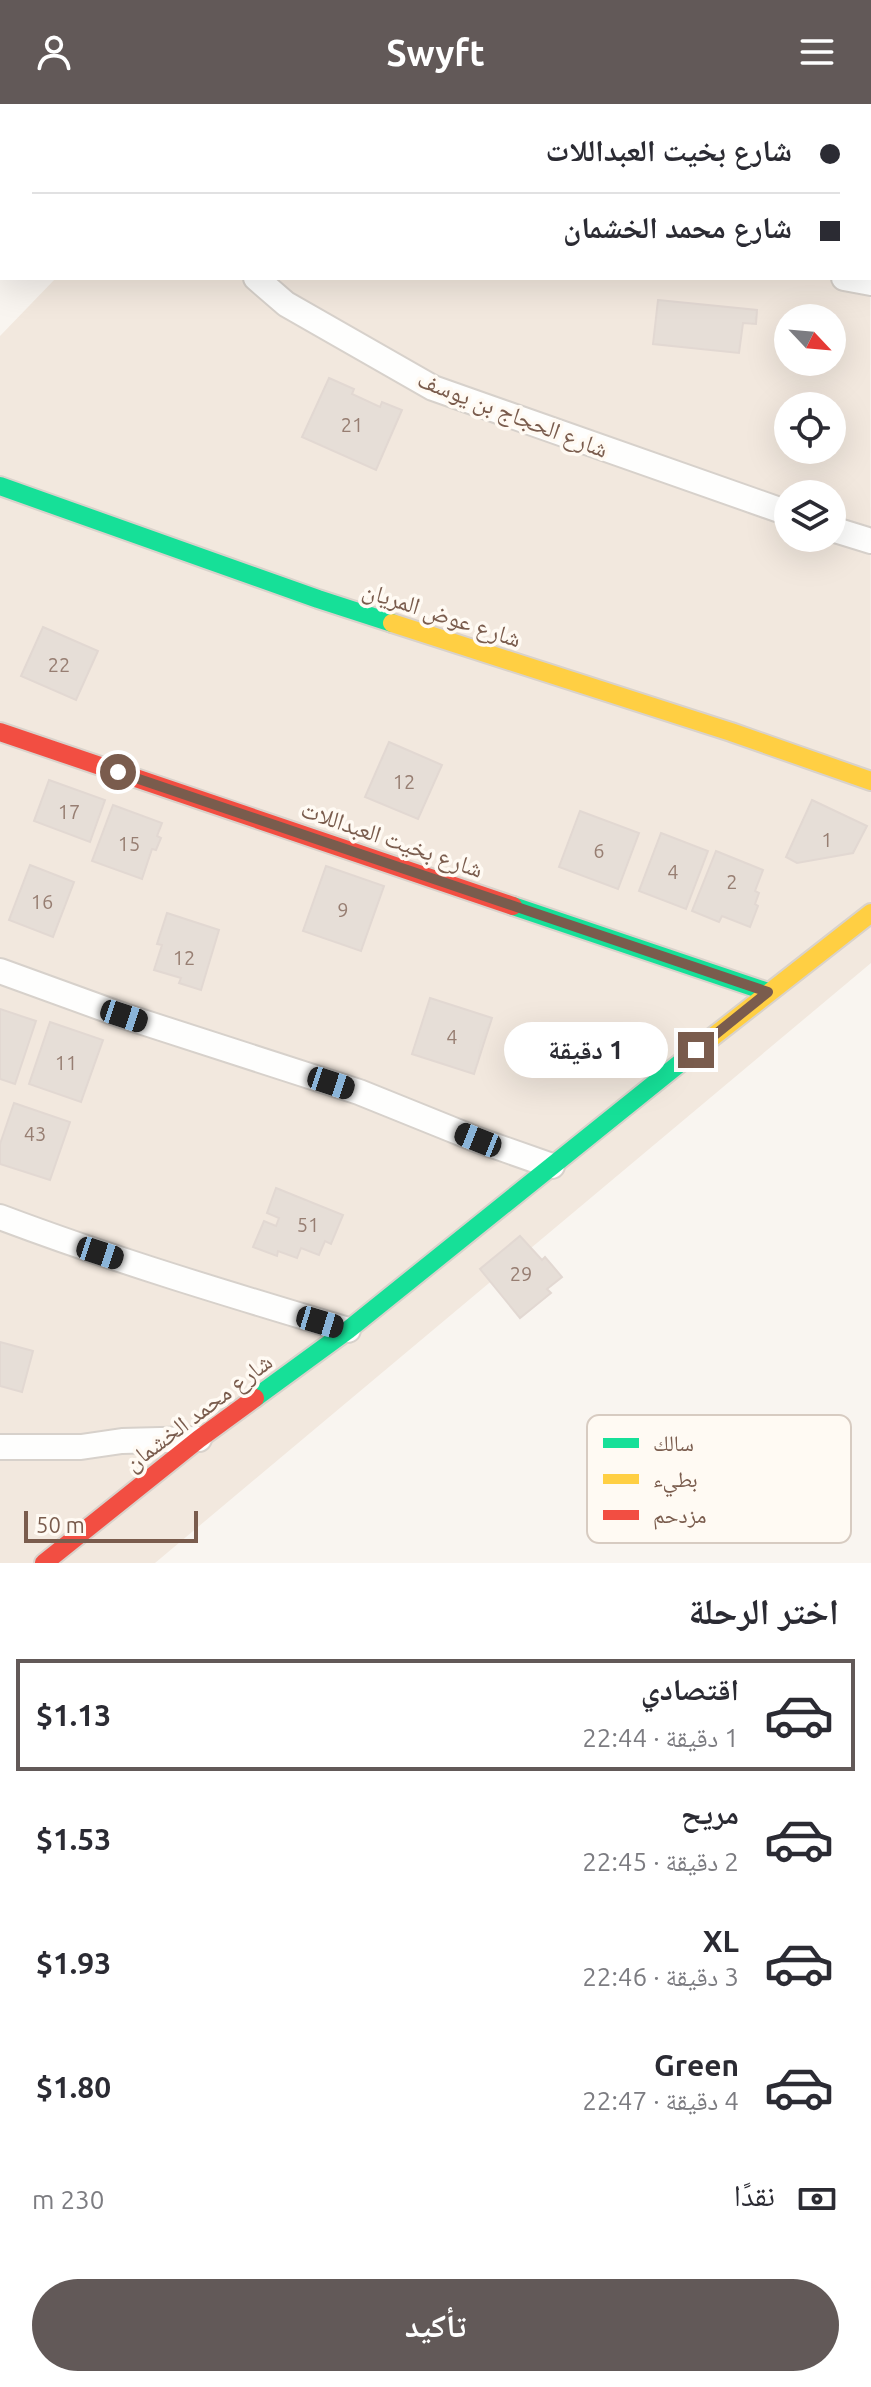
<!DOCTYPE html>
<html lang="ar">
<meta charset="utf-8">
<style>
:root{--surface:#fff;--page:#f7f7f7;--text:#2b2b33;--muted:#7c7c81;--line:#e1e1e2;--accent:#625958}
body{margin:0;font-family:Ubuntu,"Noto Naskh Arabic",sans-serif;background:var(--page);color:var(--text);direction:rtl;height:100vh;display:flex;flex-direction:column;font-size:30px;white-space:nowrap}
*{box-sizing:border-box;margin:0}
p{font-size:26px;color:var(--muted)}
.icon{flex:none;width:44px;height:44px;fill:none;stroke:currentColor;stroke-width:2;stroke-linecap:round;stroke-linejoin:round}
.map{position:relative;height:1459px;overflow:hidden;direction:ltr}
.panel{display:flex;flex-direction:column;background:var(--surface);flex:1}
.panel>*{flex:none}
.banner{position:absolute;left:0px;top:0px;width:872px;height:176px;box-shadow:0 8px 32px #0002;direction:rtl;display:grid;align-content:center;height:176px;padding:0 32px;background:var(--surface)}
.needle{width:52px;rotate:116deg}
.buttons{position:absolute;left:774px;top:200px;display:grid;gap:16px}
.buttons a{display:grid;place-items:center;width:72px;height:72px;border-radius:50%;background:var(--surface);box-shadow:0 8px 32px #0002;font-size:40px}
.scale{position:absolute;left:24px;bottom:20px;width:174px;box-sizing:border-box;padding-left:8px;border:4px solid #7a5c4d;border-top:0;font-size:22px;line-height:28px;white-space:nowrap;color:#7a5c4d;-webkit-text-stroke:6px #fffaf3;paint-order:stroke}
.end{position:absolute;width:36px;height:36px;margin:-18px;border:10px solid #7a5c4d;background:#fff;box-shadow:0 0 0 4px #fff}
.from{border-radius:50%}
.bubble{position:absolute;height:56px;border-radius:28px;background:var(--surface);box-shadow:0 8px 32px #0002;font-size:26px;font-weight:700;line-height:56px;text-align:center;direction:rtl}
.car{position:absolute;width:24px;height:48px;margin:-24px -12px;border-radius:10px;box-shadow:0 0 6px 2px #0007;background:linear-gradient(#222 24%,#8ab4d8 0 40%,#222 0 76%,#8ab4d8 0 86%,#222 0)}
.banner b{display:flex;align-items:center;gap:28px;height:76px;font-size:30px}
.banner b+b{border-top:2px solid var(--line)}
.banner i{width:20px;height:20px;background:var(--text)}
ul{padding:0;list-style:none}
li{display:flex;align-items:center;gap:24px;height:112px;margin:0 16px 12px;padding:0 16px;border:4px solid transparent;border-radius:0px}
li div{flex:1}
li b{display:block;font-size:30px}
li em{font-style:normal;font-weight:700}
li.current{border-color:var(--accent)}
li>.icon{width:72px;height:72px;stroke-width:1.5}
h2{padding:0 32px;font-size:36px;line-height:96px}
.pay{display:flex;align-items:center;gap:20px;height:88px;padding:0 32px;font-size:30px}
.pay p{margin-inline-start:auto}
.button{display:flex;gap:16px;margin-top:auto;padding:16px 32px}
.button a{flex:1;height:92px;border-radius:48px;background:var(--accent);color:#fff;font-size:32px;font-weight:700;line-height:92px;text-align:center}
header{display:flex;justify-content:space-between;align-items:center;height:104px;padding:0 32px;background:var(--accent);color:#fff;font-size:36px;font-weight:700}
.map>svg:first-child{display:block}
</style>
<header><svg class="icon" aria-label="menu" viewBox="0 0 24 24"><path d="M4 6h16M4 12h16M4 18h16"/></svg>Swyft<svg class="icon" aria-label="person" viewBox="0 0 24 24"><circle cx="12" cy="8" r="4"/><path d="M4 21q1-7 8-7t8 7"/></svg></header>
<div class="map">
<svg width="871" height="1459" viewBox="0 0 871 1459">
<rect width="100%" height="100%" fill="#f9f5f0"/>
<path fill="#f2e8de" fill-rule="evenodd" d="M 870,82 L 871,859 L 155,1459 L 0,1459 L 0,232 L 56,174 L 870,174 ZM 788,214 L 832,214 L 832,258 L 788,258 ZM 788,302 L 832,302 L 832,346 L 788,346 ZM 788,390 L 832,390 L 832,434 L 788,434 Z"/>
<g fill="#e6ded7" stroke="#e2d8d2" stroke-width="2">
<path d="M 658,196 L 757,206 L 756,220 L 743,219 L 739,249 L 653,240 Z"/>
<path d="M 329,274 L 354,285 L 352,290 L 380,303 L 382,298 L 402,306 L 376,366 L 302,333 Z"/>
<path d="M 43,523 L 98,547 L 76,596 L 21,572 Z"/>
<path d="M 389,638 L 442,661 L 418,715 L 365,693 Z"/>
<path d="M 49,676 L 105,696 L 90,738 L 34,717 Z"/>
<path d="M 812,696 L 867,722 L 853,749 L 797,759 L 786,753 Z"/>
<path d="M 113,701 L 162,719 L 157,732 L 161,734 L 156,746 L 152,745 L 142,775 L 92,757 Z"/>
<path d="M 580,707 L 639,729 L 618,785 L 559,763 Z"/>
<path d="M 661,729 L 708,747 L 686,805 L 639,787 Z"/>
<path d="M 716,747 L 763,766 L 755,787 L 759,789 L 755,800 L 758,802 L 750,823 L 722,812 L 719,818 L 692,807 Z"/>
<path d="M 30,761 L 74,778 L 53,833 L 9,816 Z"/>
<path d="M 326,762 L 384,782 L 361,847 L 303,827 Z"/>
<path d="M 167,809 L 219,826 L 201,886 L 179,879 L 181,874 L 154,866 L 162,841 L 157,840 Z"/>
<path d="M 430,894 L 492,914 L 474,970 L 412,950 Z"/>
<path d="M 0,905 L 36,917 L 15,980 L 0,975 Z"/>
<path d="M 50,918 L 103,936 L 81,998 L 29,980 Z"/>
<path d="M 14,999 L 70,1018 L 50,1076 L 0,1060 L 0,1040 Z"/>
<path d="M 276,1084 L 343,1111 L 331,1140 L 325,1137 L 319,1151 L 301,1144 L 297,1154 L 278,1147 L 277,1152 L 253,1143 L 264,1117 L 276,1122 L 279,1114 L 267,1109 Z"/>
<path d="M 520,1132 L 542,1156 L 545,1153 L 562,1173 L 547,1185 L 551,1189 L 520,1214 L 480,1165 Z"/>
<path d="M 0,1238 L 33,1247 L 22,1288 L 0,1282 Z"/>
</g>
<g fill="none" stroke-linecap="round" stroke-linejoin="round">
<defs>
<g id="street">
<path d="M 256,174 L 286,200 L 433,284 L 788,409"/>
<path d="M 844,174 L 871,179"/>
<path d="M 832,425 L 871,437"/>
<path d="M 0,867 L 124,912 L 359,988 L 478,1036 L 552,1062"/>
<path d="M 0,1113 C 114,1156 231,1191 348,1226"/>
<path d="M 0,1343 L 81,1343 L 122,1337 L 199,1335"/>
</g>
<g id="fast">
<path d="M 0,382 L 318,495 L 392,519"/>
<path d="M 513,802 L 768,888"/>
<path d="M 255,1294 L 348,1226 L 710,935"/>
</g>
<g id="slow">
<path d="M 392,519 L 731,628 L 871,677"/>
<path d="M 710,935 L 871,809"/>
</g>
<g id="jam">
<path d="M 0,628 L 513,802"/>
<path d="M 44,1459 L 199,1335 L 255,1294"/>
</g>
</defs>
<use href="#street" stroke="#d7d1cb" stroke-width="28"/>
<use href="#fast" stroke="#d9d2cb" stroke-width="22"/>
<use href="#slow" stroke="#d9d2cb" stroke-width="22"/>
<use href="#jam" stroke="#d9d2cb" stroke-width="22"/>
<use href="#street" stroke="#fefefd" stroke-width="24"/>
<use href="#fast" stroke="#16e098" stroke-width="18"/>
<use href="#slow" stroke="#ffcf43" stroke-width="18"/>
<use href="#jam" stroke="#f24e42" stroke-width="18"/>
</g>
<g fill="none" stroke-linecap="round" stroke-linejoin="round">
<path stroke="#7a5c4d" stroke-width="10" d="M 118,668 L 768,888 L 696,946"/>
</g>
<g text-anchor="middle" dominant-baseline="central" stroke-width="7" stroke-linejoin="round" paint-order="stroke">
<g font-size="20" fill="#977e72">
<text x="352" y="320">21</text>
<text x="59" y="560">22</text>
<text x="404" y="677">12</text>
<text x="69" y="707">17</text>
<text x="827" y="735">1</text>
<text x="129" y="739">15</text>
<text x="599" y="746">6</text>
<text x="673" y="767">4</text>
<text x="732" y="777">2</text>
<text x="42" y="797">16</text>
<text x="343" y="805">9</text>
<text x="184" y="853">12</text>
<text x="452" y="932">4</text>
<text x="66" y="958">11</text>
<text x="35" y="1029">43</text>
<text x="308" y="1120">51</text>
<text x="521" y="1169">29</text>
</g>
<g font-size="24" fill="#7a5c4d" stroke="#fffaf3">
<text transform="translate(513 310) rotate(21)">شارع الحجاج بن يوسف</text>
<text transform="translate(442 510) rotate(18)">شارع عوض المريان</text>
<text transform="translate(392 735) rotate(19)">شارع بخيت العبداللات</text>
<text transform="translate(198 1308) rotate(-37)">شارع محمد الخشمان</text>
</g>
</g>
<rect x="587" y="1311" width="264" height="128" rx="12" fill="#fffaf3" stroke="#d7cbc1" stroke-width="2"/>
<rect x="603" y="1334" width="36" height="10" fill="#16e098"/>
<rect x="603" y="1370" width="36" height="10" fill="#ffcf43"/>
<rect x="603" y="1406" width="36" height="10" fill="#f24e42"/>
<g font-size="22" fill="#7a5c4d">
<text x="653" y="1347">سالك</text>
<text x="653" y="1383">بطيء</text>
<text x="653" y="1419">مزدحم</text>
</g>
</svg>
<div class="buttons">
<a><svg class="needle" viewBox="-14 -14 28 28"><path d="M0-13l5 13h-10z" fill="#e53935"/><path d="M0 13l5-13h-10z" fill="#7c7c81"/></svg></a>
<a><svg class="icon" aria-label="locate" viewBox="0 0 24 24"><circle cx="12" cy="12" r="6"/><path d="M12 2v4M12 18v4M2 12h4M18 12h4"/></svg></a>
<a><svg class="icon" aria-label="layers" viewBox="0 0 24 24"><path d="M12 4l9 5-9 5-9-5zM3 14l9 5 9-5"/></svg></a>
</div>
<div class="scale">50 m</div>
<i class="end from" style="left:118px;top:668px"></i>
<i class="end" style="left:696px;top:946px"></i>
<div class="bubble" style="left:504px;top:918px;width:164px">1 دقيقة</div>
<i class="car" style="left:124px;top:912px;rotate:108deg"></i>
<i class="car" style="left:331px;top:979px;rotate:108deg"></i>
<i class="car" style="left:478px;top:1036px;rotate:292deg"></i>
<i class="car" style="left:100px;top:1149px;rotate:108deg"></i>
<i class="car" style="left:320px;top:1218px;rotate:107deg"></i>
<div class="banner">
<b><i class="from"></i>شارع بخيت العبداللات</b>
<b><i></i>شارع محمد الخشمان</b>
</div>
</div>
<section class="panel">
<h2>اختر الرحلة</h2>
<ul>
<li class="current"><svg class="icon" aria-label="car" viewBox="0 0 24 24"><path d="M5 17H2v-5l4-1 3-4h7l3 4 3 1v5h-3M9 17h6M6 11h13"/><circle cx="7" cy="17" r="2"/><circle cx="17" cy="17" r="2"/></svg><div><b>اقتصادي</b><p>1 دقيقة · 22:44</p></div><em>$1.13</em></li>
<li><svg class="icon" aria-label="car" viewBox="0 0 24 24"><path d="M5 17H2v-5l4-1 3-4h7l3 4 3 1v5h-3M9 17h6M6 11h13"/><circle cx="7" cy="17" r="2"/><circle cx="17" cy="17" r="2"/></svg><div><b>مريح</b><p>2 دقيقة · 22:45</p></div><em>$1.53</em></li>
<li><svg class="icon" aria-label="car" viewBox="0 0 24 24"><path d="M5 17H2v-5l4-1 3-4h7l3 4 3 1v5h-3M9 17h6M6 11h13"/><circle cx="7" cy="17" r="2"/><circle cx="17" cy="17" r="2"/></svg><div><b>XL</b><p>3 دقيقة · 22:46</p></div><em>$1.93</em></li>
<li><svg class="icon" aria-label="car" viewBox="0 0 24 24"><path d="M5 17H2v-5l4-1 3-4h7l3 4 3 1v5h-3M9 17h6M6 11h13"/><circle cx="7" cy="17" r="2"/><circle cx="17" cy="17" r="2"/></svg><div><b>Green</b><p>4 دقيقة · 22:47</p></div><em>$1.80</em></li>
</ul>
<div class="pay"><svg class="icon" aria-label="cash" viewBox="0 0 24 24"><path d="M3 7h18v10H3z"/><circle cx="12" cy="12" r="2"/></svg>نقدًا<p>230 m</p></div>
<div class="button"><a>تأكيد</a></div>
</section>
